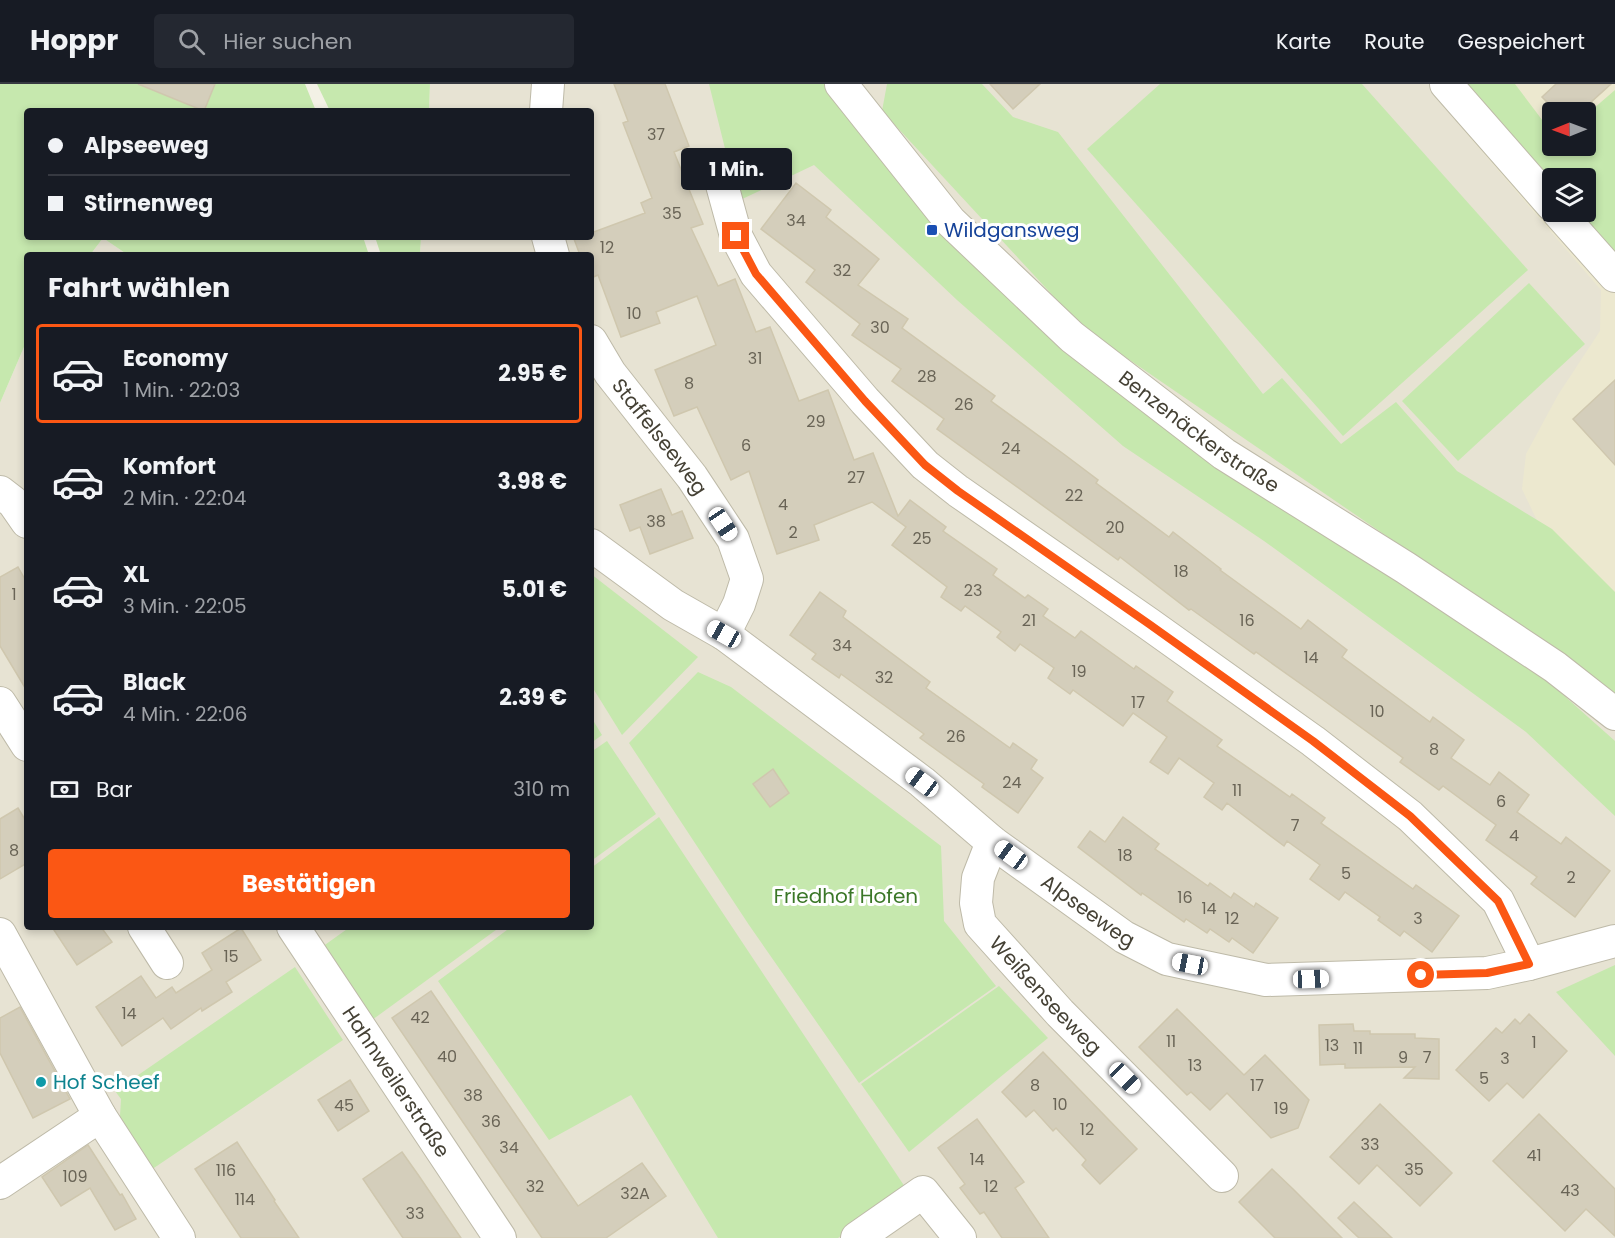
<!DOCTYPE html>
<html lang="de">
<meta charset="utf-8">
<style>
:root{--surface:#171b24;--page:#242831;--text:#f1f3f6;--muted:#9ea1a6;--line:#363941;--accent:#fb5714}
body{margin:0;font-family:Poppins,sans-serif;background:var(--page);color:var(--text);height:100vh;display:flex;flex-direction:column;font-size:22px;white-space:nowrap}
*{box-sizing:border-box;margin:0}
p{font-size:20px;color:var(--muted)}
.icon{flex:none;width:33px;height:33px;fill:none;stroke:currentColor;stroke-width:2;stroke-linecap:round;stroke-linejoin:round}
.map{position:relative;flex:1;overflow:hidden}
.details{position:absolute;left:24px;top:168px;width:570px;height:678px;display:flex;flex-direction:column;background:var(--surface);border-radius:6px;box-shadow:0 3px 9px #0003}
.details>*{flex:none}
.guide{position:absolute;left:24px;top:24px;width:570px;height:132px;border-radius:6px;box-shadow:0 3px 9px #0003;display:grid;align-content:center;height:132px;padding:0 24px;background:var(--surface)}
.needle{width:39px;rotate:269deg}
.fabs{position:absolute;left:1542px;top:18px;display:grid;gap:12px}
.fabs a{display:grid;place-items:center;width:54px;height:54px;border-radius:6px;background:var(--surface);box-shadow:0 3px 9px #0003;font-size:30px}
.end{position:absolute;width:27px;height:27px;margin:-14px;border:8px solid #fb5714;background:#fff;box-shadow:0 0 0 3px #fff}
.from{border-radius:50%}
.bubble{position:absolute;height:42px;border-radius:6px;background:var(--surface);box-shadow:0 3px 9px #0003;font-size:20px;font-weight:700;line-height:42px;text-align:center}
.car{position:absolute;width:18px;height:36px;margin:-18px -9px;border-radius:8px;box-shadow:0 0 4px 2px #0007;background:linear-gradient(#fff 24%,#345 0 40%,#fff 0 76%,#345 0 86%,#fff 0)}
.guide b{display:flex;align-items:center;gap:21px;height:57px;font-size:22px}
.guide b+b{border-top:2px solid var(--line)}
.guide i{width:15px;height:15px;background:var(--text)}
ul{padding:0;list-style:none}
li{display:flex;align-items:center;gap:18px;height:99px;margin:0 12px 9px;padding:0 12px;border:3px solid transparent;border-radius:6px}
li div{flex:1}
li b{display:block;font-size:22px}
li em{font-style:normal;font-weight:700}
li.selected{border-color:var(--accent)}
li>.icon{width:54px;height:54px;stroke-width:1.5}
h2{padding:0 24px;font-size:27px;line-height:72px}
.pay{display:flex;align-items:center;gap:15px;height:66px;padding:0 24px;font-size:22px}
.pay p{margin-inline-start:auto}
.primary-button{display:flex;gap:12px;margin-top:auto;padding:12px 24px}
.primary-button a{flex:1;height:69px;border-radius:6px;background:var(--accent);color:#fff;font-size:24px;font-weight:700;line-height:69px;text-align:center}
header{display:flex;align-items:center;gap:36px;box-sizing:border-box;height:84px;padding:0 30px;background:var(--surface);border-bottom:2px solid var(--line)}
header strong{font-size:28px}
nav{display:flex;gap:33px;margin-inline-start:auto;font-size:21px}
.search{width:420px;height:54px;background:var(--page);display:flex;align-items:center;gap:15px;box-sizing:border-box;padding:0 21px;border-radius:6px;color:var(--muted);font-size:22px}
.map>svg:first-child{display:block}
</style>
<header>
<strong>Hoppr</strong>
<div class="search"><svg class="icon" aria-label="search" viewBox="0 0 24 24"><circle cx="10" cy="10" r="6"/><path d="M15 15l6 6"/></svg>Hier suchen</div>
<nav><a>Karte</a><a>Route</a><a>Gespeichert</a></nav>
</header>
<div class="map">
<svg width="1615" height="1154" viewBox="0 0 1615 1154">
<rect width="100%" height="100%" fill="#f3f1e5"/>
<g fill="#e7e3d3" fill-rule="evenodd">
<path d="M 430,0 L 1615,0 L 1615,1154 L 0,1154 L 0,319 L 27,256 L 27,843 L 591,843 L 591,171 L 420,171 L 421,153 L 591,153 L 591,27 L 429,27 ZM 1552,28 L 1586,28 L 1586,62 L 1552,62 ZM 1552,94 L 1586,94 L 1586,128 L 1552,128 Z"/>
<path d="M 103,154 L 128,171 L 90,171 Z"/>
</g>
<path fill="#ece8cf" fill-rule="evenodd" d="M 1452,0 L 1615,0 L 1615,539 L 1562,489 L 1522,405 L 1526,370 L 1558,311 L 1600,247 L 1601,206 L 1434,12 ZM 1552,28 L 1586,28 L 1586,62 L 1552,62 ZM 1552,94 L 1586,94 L 1586,128 L 1552,128 Z"/>
<g fill="#c6e8ae">
<path d="M 0,0 L 305,0 L 316,27 L 27,27 L 27,153 L 363,153 L 369,171 L 128,171 L 103,154 L 90,171 L 27,171 L 27,256 L 0,319 Z"/>
<path d="M 317,0 L 430,0 L 429,27 L 330,27 Z"/>
<path d="M 709,0 L 826,0 L 1075,271 L 1505,559 L 1615,657 L 1615,732 L 1526,648 L 1264,457 L 1123,362 L 957,216 L 814,81 L 738,117 Z"/>
<path d="M 887,0 L 982,0 L 1013,33 L 1058,48 L 1263,310 L 1282,294 L 1341,360 L 1396,318 L 1457,387 L 1552,445 L 1615,508 L 1615,612 L 1601,599 L 1083,244 L 882,27 Z"/>
<path d="M 1160,0 L 1362,0 L 1528,186 L 1343,352 L 1087,65 Z"/>
<path d="M 1455,0 L 1515,0 L 1552,49 L 1552,62 L 1586,62 L 1586,31 L 1615,6 L 1615,180 L 1568,128 L 1586,128 L 1586,94 L 1552,94 L 1552,111 Z"/>
<path d="M 375,153 L 421,153 L 420,171 L 381,171 Z"/>
<path d="M 1529,199 L 1585,260 L 1458,377 L 1402,317 Z"/>
<path d="M 591,490 L 698,573 L 622,651 L 591,601 Z"/>
<path d="M 698,588 L 731,603 L 941,762 L 944,837 L 996,902 L 859,999 L 749,841 L 629,659 Z"/>
<path d="M 591,633 L 602,651 L 591,659 Z"/>
<path d="M 607,657 L 656,730 L 591,777 L 591,668 Z"/>
<path d="M 659,733 L 907,1106 L 838,1154 L 718,1154 L 631,1011 L 549,1056 L 438,897 L 511,843 L 591,843 L 591,784 Z"/>
<path d="M 350,843 L 500,843 L 372,936 L 322,863 Z"/>
<path d="M 1615,881 L 1615,972 L 1556,908 Z"/>
<path d="M 295,883 L 343,956 L 145,1090 L 119,1049 L 121,1015 L 115,1007 Z"/>
<path d="M 999,902 L 1048,954 L 909,1068 L 861,1000 Z"/>
</g>
<g fill="#d4cebb" stroke="#cfc7ae" stroke-width="1.5">
<path d="M 138,0 L 215,0 L 204,27 Z"/>
<path d="M 614,0 L 665,0 L 689,62 L 674,68 L 703,140 L 691,144 L 718,202 L 735,195 L 756,248 L 770,243 L 799,317 L 828,306 L 854,376 L 873,369 L 898,432 L 910,416 L 946,443 L 943,447 L 997,485 L 993,491 L 1025,514 L 1028,511 L 1048,525 L 1043,532 L 1075,554 L 1081,547 L 1134,585 L 1136,582 L 1173,608 L 1167,617 L 1222,656 L 1217,662 L 1290,713 L 1292,710 L 1325,734 L 1321,739 L 1413,805 L 1416,801 L 1459,832 L 1432,868 L 1404,847 L 1400,852 L 1378,836 L 1380,833 L 1345,808 L 1339,816 L 1310,795 L 1320,781 L 1287,757 L 1284,762 L 1227,719 L 1222,726 L 1204,713 L 1214,699 L 1179,674 L 1168,690 L 1150,678 L 1167,653 L 1133,629 L 1123,642 L 1073,606 L 1070,610 L 1048,594 L 1054,584 L 1020,560 L 1015,567 L 997,553 L 1001,548 L 965,522 L 961,527 L 941,513 L 947,503 L 892,461 L 906,443 L 872,418 L 814,441 L 819,456 L 777,470 L 749,387 L 731,396 L 697,323 L 674,332 L 655,286 L 716,261 L 697,212 L 656,228 L 660,239 L 621,253 L 598,191 L 591,194 L 591,171 L 580,171 L 574,155 L 591,153 L 591,149 L 645,129 L 641,119 L 652,114 L 623,39 L 628,37 Z"/>
<path d="M 990,0 L 1040,0 L 1013,25 Z"/>
<path d="M 1556,0 L 1611,0 L 1580,28 L 1557,28 L 1542,13 Z"/>
<path d="M 796,99 L 831,126 L 826,133 L 879,175 L 858,201 L 908,235 L 902,244 L 995,312 L 991,317 L 1065,371 L 1098,396 L 1096,399 L 1169,453 L 1173,448 L 1221,485 L 1220,486 L 1301,545 L 1308,536 L 1347,566 L 1342,573 L 1430,638 L 1433,633 L 1464,656 L 1451,674 L 1490,701 L 1499,688 L 1529,711 L 1517,728 L 1561,760 L 1566,753 L 1610,787 L 1575,833 L 1531,800 L 1537,793 L 1486,756 L 1496,741 L 1443,702 L 1439,706 L 1400,678 L 1403,674 L 1315,610 L 1256,568 L 1254,570 L 1191,525 L 1189,526 L 1120,473 L 1118,476 L 937,345 L 944,335 L 892,297 L 901,285 L 852,251 L 860,240 L 806,198 L 815,186 L 761,145 Z"/>
<path d="M 1615,296 L 1615,381 L 1573,335 Z"/>
<path d="M 661,405 L 672,431 L 682,427 L 693,454 L 650,470 L 640,443 L 630,447 L 620,421 Z"/>
<path d="M 18,483 L 27,499 L 27,607 L 0,562 L 0,493 Z"/>
<path d="M 820,508 L 846,527 L 843,533 L 930,598 L 926,604 L 1010,664 L 1013,659 L 1037,676 L 1031,685 L 1043,694 L 1018,729 L 982,703 L 984,700 L 920,654 L 924,650 L 841,590 L 839,594 L 812,575 L 816,570 L 790,551 Z"/>
<path d="M 773,685 L 789,709 L 770,723 L 753,700 Z"/>
<path d="M 18,724 L 27,739 L 27,779 L 0,795 L 0,735 Z"/>
<path d="M 1123,733 L 1159,760 L 1155,765 L 1208,802 L 1210,799 L 1231,814 L 1234,809 L 1254,823 L 1256,819 L 1278,834 L 1253,869 L 1232,854 L 1229,858 L 1210,845 L 1207,849 L 1186,835 L 1184,838 L 1142,809 L 1141,811 L 1078,763 L 1090,747 L 1105,758 Z"/>
<path d="M 52,843 L 101,843 L 112,858 L 77,881 Z"/>
<path d="M 241,844 L 261,876 L 226,898 L 232,908 L 202,927 L 201,924 L 171,945 L 163,934 L 122,962 L 96,923 L 141,892 L 156,914 L 172,903 L 176,909 L 212,886 L 202,869 Z"/>
<path d="M 431,907 L 578,1122 L 642,1079 L 666,1112 L 606,1154 L 542,1154 L 392,934 Z"/>
<path d="M 20,923 L 70,1015 L 33,1034 L 0,969 L 0,934 Z"/>
<path d="M 1177,925 L 1244,991 L 1265,971 L 1309,1016 L 1298,1044 L 1271,1054 L 1227,1009 L 1210,1026 L 1191,1008 L 1187,1011 L 1139,963 Z"/>
<path d="M 1529,930 L 1567,967 L 1523,1014 L 1507,999 L 1489,1017 L 1456,986 L 1496,944 L 1502,949 L 1515,935 L 1520,940 Z"/>
<path d="M 1353,940 L 1354,947 L 1370,947 L 1370,950 L 1415,950 L 1415,954 L 1439,955 L 1439,995 L 1404,994 L 1415,983 L 1345,984 L 1345,980 L 1320,981 L 1319,941 Z"/>
<path d="M 1043,968 L 1137,1065 L 1100,1100 L 1082,1081 L 1086,1076 L 1056,1044 L 1053,1047 L 1034,1026 L 1026,1033 L 1002,1008 Z"/>
<path d="M 350,996 L 369,1027 L 338,1047 L 318,1016 Z"/>
<path d="M 1380,1020 L 1452,1089 L 1420,1122 L 1377,1081 L 1359,1100 L 1330,1073 Z"/>
<path d="M 1539,1030 L 1615,1105 L 1615,1152 L 1586,1125 L 1565,1147 L 1493,1077 Z"/>
<path d="M 977,1035 L 1024,1098 L 1015,1104 L 1049,1154 L 1002,1154 L 984,1128 L 980,1130 L 960,1104 L 965,1100 L 938,1064 Z"/>
<path d="M 237,1058 L 275,1116 L 274,1117 L 299,1154 L 241,1154 L 195,1085 Z"/>
<path d="M 88,1061 L 120,1111 L 122,1110 L 136,1135 L 115,1146 L 90,1104 L 61,1122 L 42,1093 Z"/>
<path d="M 402,1068 L 419,1092 L 461,1154 L 403,1154 L 363,1095 Z"/>
<path d="M 1272,1085 L 1293,1105 L 1342,1154 L 1275,1154 L 1239,1118 Z"/>
<path d="M 1354,1118 L 1392,1154 L 1359,1154 L 1338,1134 Z"/>
</g>
<g fill="none" stroke-linecap="round" stroke-linejoin="round">
<defs>
<g id="minor">
<path id="s1" d="M 841,0 L 950,137 L 1072,253 L 1224,370 L 1406,484 L 1555,583 L 1615,630"/>
<path d="M 1446,0 L 1552,121"/>
<path d="M 546,27 L 548,0"/>
<path d="M 722,101 L 736,152 L 756,190 L 865,317 L 925,381 L 958,407 L 1149,540 L 1313,657 L 1410,732 L 1498,817 L 1529,880"/>
<path d="M 1558,128 L 1615,192"/>
<path d="M 548,153 L 553,171"/>
<path id="s2" d="M 591,257 L 610,289 L 692,393 L 733,455 L 747,495 L 739,520 L 724,550"/>
<path d="M 0,408 L 13,418 L 27,438"/>
<path id="s3" d="M 591,461 L 673,521 L 724,550 L 922,698 L 992,758 L 1124,853 L 1167,875 L 1266,896 L 1487,889 L 1529,880 L 1615,857"/>
<path d="M 0,619 L 27,661"/>
<path id="s4" d="M 992,758 L 978,794 L 976,819 L 980,840 L 1060,929 L 1222,1092"/>
<path d="M 144,843 L 167,879"/>
<path id="s5" d="M 293,843 L 500,1154"/>
<path d="M 0,850 L 100,1032 L 179,1154"/>
<path d="M 0,1099 L 100,1032"/>
<path d="M 857,1154 L 923,1108 L 960,1154"/>
</g>
</defs>
<use href="#minor" stroke="#bebaa8" stroke-width="34"/>
<use href="#minor" stroke="#fff" stroke-width="32"/>
</g>
<g fill="none" stroke-linecap="round" stroke-linejoin="round">
<path stroke="#fb5714" stroke-width="8" d="M 736,152 L 756,190 L 865,317 L 925,381 L 958,407 L 1149,540 L 1313,657 L 1410,732 L 1498,817 L 1529,880 L 1487,889 L 1421,891"/>
</g>
<rect fill="#1a4fb4" stroke="#fff" stroke-width="2" x="926" y="140" width="12" height="12" rx="3"/>
<circle fill="#0f9aa8" stroke="#fff" stroke-width="2" cx="41" cy="998" r="6"/>
<g text-anchor="middle" dominant-baseline="central" stroke-width="6" stroke-linejoin="round" paint-order="stroke">
<g font-size="16" fill="#696456">
<text x="656" y="50">37</text>
<text x="672" y="129">35</text>
<text x="796" y="136">34</text>
<text x="607" y="163">12</text>
<text x="842" y="186">32</text>
<text x="634" y="229">10</text>
<text x="880" y="243">30</text>
<text x="755" y="274">31</text>
<text x="927" y="292">28</text>
<text x="689" y="299">8</text>
<text x="964" y="320">26</text>
<text x="816" y="337">29</text>
<text x="746" y="361">6</text>
<text x="1011" y="364">24</text>
<text x="856" y="393">27</text>
<text x="1074" y="411">22</text>
<text x="783" y="420">4</text>
<text x="656" y="437">38</text>
<text x="1115" y="443">20</text>
<text x="793" y="448">2</text>
<text x="922" y="454">25</text>
<text x="1181" y="487">18</text>
<text x="973" y="506">23</text>
<text x="14" y="510">1</text>
<text x="1029" y="536">21</text>
<text x="1247" y="536">16</text>
<text x="842" y="561">34</text>
<text x="1311" y="573">14</text>
<text x="1079" y="587">19</text>
<text x="884" y="593">32</text>
<text x="1138" y="618">17</text>
<text x="1377" y="627">10</text>
<text x="956" y="652">26</text>
<text x="1434" y="665">8</text>
<text x="1012" y="698">24</text>
<text x="1237" y="706">11</text>
<text x="1501" y="717">6</text>
<text x="1295" y="741">7</text>
<text x="1514" y="751">4</text>
<text x="14" y="766">8</text>
<text x="1125" y="771">18</text>
<text x="1346" y="789">5</text>
<text x="1571" y="793">2</text>
<text x="1185" y="813">16</text>
<text x="1209" y="824">14</text>
<text x="1232" y="834">12</text>
<text x="1418" y="834">3</text>
<text x="231" y="872">15</text>
<text x="129" y="929">14</text>
<text x="420" y="933">42</text>
<text x="1171" y="957">11</text>
<text x="1534" y="958">1</text>
<text x="1332" y="961">13</text>
<text x="1358" y="964">11</text>
<text x="447" y="972">40</text>
<text x="1403" y="973">9</text>
<text x="1427" y="973">7</text>
<text x="1505" y="974">3</text>
<text x="1195" y="981">13</text>
<text x="1484" y="994">5</text>
<text x="1035" y="1001">8</text>
<text x="1257" y="1001">17</text>
<text x="473" y="1011">38</text>
<text x="1060" y="1020">10</text>
<text x="344" y="1021">45</text>
<text x="1281" y="1024">19</text>
<text x="491" y="1037">36</text>
<text x="1087" y="1045">12</text>
<text x="1370" y="1060">33</text>
<text x="509" y="1063">34</text>
<text x="1534" y="1071">41</text>
<text x="977" y="1075">14</text>
<text x="1414" y="1085">35</text>
<text x="226" y="1086">116</text>
<text x="75" y="1092">109</text>
<text x="535" y="1102">32</text>
<text x="991" y="1102">12</text>
<text x="1570" y="1106">43</text>
<text x="635" y="1109">32A</text>
<text x="245" y="1115">114</text>
<text x="415" y="1129">33</text>
</g>
<g font-size="20" fill="#164399" stroke="#fff" text-anchor="start">
<text x="944" y="146">Wildgansweg</text>
</g>
<g font-size="20" fill="#454135" stroke="#fff">
<text stroke="none"><textPath href="#s1" startOffset="502">Benzenäckerstraße</textPath></text>
<text stroke="none"><textPath href="#s2" startOffset="118">Staffelseeweg</textPath></text>
<text stroke="none"><textPath href="#s3" startOffset="618">Alpseeweg</textPath></text>
<text stroke="none"><textPath href="#s4" startOffset="182">Weißenseeweg</textPath></text>
<text stroke="none"><textPath href="#s5" startOffset="186">Hahnweilerstraße</textPath></text>
</g>
<g font-size="20" fill="#3b7728" stroke="#fff">
<text x="846" y="812">Friedhof Hofen</text>
</g>
<g font-size="20" fill="#0d838f" stroke="#fff" text-anchor="start">
<text x="53" y="998">Hof Scheef</text>
</g>
</g>
</svg>
<div class="fabs">
<a><svg class="needle" viewBox="-14 -14 28 28"><path d="M0-13l5 13h-10z" fill="#e53935"/><path d="M0 13l5-13h-10z" fill="#9ea1a6"/></svg></a>
<a><svg class="icon" aria-label="layers" viewBox="0 0 24 24"><path d="M12 4l9 5-9 5-9-5zM3 14l9 5 9-5"/></svg></a>
</div>
<i class="end from" style="left:1421px;top:891px"></i>
<i class="end" style="left:736px;top:152px"></i>
<div class="bubble" style="left:681px;top:64px;width:111px">1 Min.</div>
<i class="car" style="left:723px;top:440px;rotate:146deg"></i>
<i class="car" style="left:724px;top:550px;rotate:299deg"></i>
<i class="car" style="left:922px;top:698px;rotate:307deg"></i>
<i class="car" style="left:1011px;top:771px;rotate:306deg"></i>
<i class="car" style="left:1190px;top:880px;rotate:281deg"></i>
<i class="car" style="left:1311px;top:895px;rotate:88deg"></i>
<i class="car" style="left:1125px;top:994px;rotate:135deg"></i>
<div class="guide">
<b><i class="from"></i>Alpseeweg</b>
<b><i></i>Stirnenweg</b>
</div>
<section class="details">
<h2>Fahrt wählen</h2>
<ul>
<li class="selected"><svg class="icon" aria-label="car" viewBox="0 0 24 24"><path d="M5 17H2v-5l4-1 3-4h7l3 4 3 1v5h-3M9 17h6M6 11h13"/><circle cx="7" cy="17" r="2"/><circle cx="17" cy="17" r="2"/></svg><div><b>Economy</b><p>1 Min. · 22:03</p></div><em>2.95 €</em></li>
<li><svg class="icon" aria-label="car" viewBox="0 0 24 24"><path d="M5 17H2v-5l4-1 3-4h7l3 4 3 1v5h-3M9 17h6M6 11h13"/><circle cx="7" cy="17" r="2"/><circle cx="17" cy="17" r="2"/></svg><div><b>Komfort</b><p>2 Min. · 22:04</p></div><em>3.98 €</em></li>
<li><svg class="icon" aria-label="car" viewBox="0 0 24 24"><path d="M5 17H2v-5l4-1 3-4h7l3 4 3 1v5h-3M9 17h6M6 11h13"/><circle cx="7" cy="17" r="2"/><circle cx="17" cy="17" r="2"/></svg><div><b>XL</b><p>3 Min. · 22:05</p></div><em>5.01 €</em></li>
<li><svg class="icon" aria-label="car" viewBox="0 0 24 24"><path d="M5 17H2v-5l4-1 3-4h7l3 4 3 1v5h-3M9 17h6M6 11h13"/><circle cx="7" cy="17" r="2"/><circle cx="17" cy="17" r="2"/></svg><div><b>Black</b><p>4 Min. · 22:06</p></div><em>2.39 €</em></li>
</ul>
<div class="pay"><svg class="icon" aria-label="cash" viewBox="0 0 24 24"><path d="M3 7h18v10H3z"/><circle cx="12" cy="12" r="2"/></svg>Bar<p>310 m</p></div>
<div class="primary-button"><a>Bestätigen</a></div>
</section>
</div>
